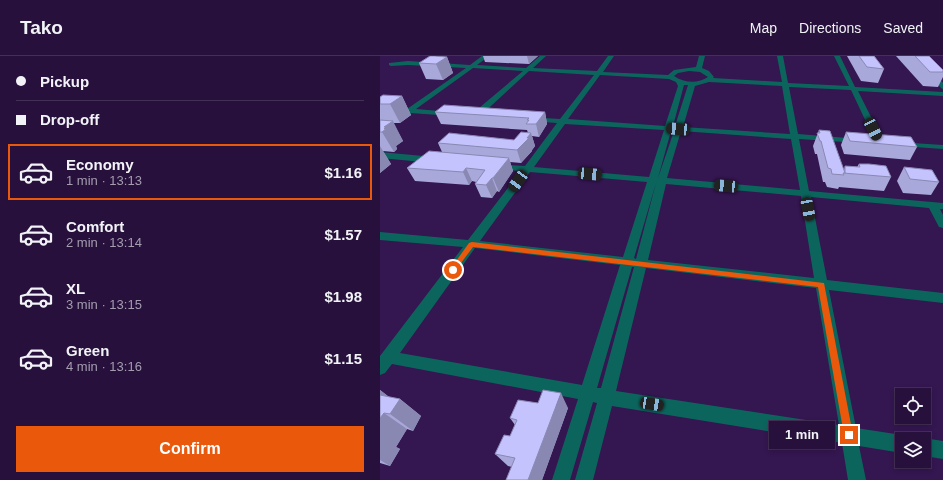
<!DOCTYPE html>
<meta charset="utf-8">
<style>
:root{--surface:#27103c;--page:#331e47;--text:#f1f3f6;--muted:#a49daf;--line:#433056;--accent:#ea580c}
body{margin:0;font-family:Helvetica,sans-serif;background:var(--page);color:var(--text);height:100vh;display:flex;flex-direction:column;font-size:15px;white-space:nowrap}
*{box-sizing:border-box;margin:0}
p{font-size:13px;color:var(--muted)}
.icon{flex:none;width:22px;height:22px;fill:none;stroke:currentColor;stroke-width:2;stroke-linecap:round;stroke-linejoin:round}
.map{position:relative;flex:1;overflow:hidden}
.drawer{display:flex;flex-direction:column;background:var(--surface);width:380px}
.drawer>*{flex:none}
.hud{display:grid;align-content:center;height:88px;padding:0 16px;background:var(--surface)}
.buttons{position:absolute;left:515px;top:332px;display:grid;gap:8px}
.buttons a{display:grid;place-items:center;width:36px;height:36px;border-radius:0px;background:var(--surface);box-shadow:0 2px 6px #0003,0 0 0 1px var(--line);font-size:20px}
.end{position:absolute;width:18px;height:18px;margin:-9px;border:5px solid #ea580c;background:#fff;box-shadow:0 0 0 2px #fff}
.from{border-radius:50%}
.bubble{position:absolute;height:28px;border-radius:0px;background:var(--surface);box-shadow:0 2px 6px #0003,0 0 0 1px var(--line);font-size:13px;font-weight:700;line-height:28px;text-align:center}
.car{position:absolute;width:12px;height:24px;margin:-12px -6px;border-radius:5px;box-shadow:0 0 3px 1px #0007;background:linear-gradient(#222 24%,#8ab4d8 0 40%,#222 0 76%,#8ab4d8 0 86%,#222 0)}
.hud b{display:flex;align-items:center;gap:14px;height:38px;font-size:15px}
.hud b+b{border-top:1px solid var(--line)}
.hud i{width:10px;height:10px;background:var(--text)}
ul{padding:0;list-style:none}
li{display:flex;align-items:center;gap:12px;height:56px;margin:0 8px 6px;padding:0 8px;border:2px solid transparent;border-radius:0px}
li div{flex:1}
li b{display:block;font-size:15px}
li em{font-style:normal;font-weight:700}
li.selected{border-color:var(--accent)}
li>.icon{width:36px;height:36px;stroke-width:1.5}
.button{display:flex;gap:8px;margin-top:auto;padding:8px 16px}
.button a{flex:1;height:46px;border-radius:0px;background:var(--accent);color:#fff;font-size:16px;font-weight:700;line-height:46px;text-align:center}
header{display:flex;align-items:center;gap:24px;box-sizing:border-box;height:56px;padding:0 20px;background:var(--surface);border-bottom:1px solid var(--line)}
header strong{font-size:19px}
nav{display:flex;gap:22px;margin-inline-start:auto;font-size:14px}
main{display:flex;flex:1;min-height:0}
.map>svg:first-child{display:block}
</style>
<header>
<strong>Tako</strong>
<nav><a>Map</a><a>Directions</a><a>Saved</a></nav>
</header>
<main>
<section class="drawer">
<div class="hud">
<b><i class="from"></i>Pickup</b>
<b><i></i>Drop-off</b>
</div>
<ul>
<li class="selected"><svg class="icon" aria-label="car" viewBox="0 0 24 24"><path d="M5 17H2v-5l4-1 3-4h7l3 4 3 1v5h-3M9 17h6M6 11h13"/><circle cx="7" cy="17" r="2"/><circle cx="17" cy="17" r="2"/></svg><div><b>Economy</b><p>1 min · 13:13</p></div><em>$1.16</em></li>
<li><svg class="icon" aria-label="car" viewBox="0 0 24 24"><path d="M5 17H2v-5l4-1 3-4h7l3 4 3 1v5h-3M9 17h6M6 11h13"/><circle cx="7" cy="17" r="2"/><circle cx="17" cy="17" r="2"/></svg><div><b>Comfort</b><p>2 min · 13:14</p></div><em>$1.57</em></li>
<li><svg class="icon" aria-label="car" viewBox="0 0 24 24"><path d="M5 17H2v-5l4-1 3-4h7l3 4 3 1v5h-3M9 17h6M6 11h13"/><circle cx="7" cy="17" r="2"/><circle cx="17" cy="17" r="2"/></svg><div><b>XL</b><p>3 min · 13:15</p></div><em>$1.98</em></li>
<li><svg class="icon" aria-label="car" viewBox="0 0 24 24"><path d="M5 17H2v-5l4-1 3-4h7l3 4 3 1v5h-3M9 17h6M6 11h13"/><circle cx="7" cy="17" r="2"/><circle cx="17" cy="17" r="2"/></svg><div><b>Green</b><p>4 min · 13:16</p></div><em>$1.15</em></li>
</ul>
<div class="button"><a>Confirm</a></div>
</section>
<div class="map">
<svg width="563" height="424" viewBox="0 0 563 424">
<rect width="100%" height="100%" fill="#341650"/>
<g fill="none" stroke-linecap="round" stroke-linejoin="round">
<g fill="#0c655d" fill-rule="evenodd">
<path d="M 102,0 L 109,0 L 97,9 L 146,12 L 160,0 L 166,0 L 153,12 L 217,15 L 228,0 L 234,0 L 223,16 L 288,19 L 294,14 L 316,11 L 319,0 L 325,0 L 322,12 L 329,15 L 334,21 L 333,22 L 402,26 L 397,0 L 403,0 L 408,27 L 469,30 L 454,0 L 460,0 L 475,31 L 563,36 L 563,40 L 478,35 L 504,87 L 500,89 L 496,87 L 471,34 L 409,31 L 418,78 L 480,83 L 484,85 L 480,87 L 419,83 L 429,135 L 563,147 L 563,153 L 560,153 L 563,159 L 563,172 L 559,171 L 549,152 L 431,141 L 447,224 L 563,237 L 563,247 L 449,234 L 476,372 L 522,379 L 528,382 L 529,383 L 522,383 L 522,397 L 479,390 L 486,424 L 468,424 L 462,387 L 232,350 L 213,424 L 195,424 L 217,347 L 213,346 L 190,424 L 172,424 L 198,343 L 12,308 L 5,317 L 0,319 L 0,300 L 83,191 L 0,184 L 0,176 L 88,184 L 141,115 L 116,113 L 112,110 L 113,108 L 145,110 L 177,67 L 151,65 L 147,63 L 148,61 L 180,63 L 214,19 L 149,15 L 99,61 L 93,61 L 93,57 L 143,15 L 93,12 L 36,53 L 71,56 L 74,56 L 74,60 L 0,55 L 0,51 L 27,53 L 86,12 L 28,9 L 11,10 L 9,9 L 9,7 L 28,5 L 90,9 ZM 309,15 L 320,16 L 328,21 C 318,28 304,27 294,20 L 298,17 ZM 220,19 L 289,23 L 296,26 L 298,30 L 285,70 L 188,63 ZM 329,26 L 402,30 L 410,78 L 303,71 L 315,30 ZM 304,29 L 308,29 L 295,70 L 293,70 ZM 185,68 L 284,74 L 269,121 L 154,111 ZM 291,75 L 294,75 L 278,122 ZM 301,75 L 411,83 L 420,134 L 287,122 ZM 150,116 L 267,126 L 243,201 L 100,185 ZM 276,127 L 256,203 L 254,202 ZM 286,128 L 421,140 L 434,222 L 268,204 ZM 95,192 L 240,209 L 202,329 L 20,297 ZM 252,211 L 254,211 L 221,332 L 217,332 ZM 266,212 L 436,232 L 459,369 L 236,335 Z"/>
<path d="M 534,0 L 540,0 L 563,27 L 563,33 L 561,32 Z"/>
<path d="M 517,86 L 563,89 L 563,93 L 520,90 L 516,88 Z"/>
<path d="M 0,96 L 54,101 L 58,104 L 54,107 L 0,102 Z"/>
<path d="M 544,382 L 563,385 L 563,403 L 544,400 L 544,383 L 542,383 Z"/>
</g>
</g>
<g fill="#a9a8da">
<path d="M 103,0 L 158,0 L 149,8 L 105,6 Z"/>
<path d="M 467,0 L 494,0 L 504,13 L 498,27 L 481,25 Z"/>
<path d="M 516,0 L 549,0 L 563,14 L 563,21 L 558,31 L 543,30 Z"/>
<path d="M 67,1 L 73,17 L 63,24 L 46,23 L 39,7 Z"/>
<path d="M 22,40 L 31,59 L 20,67 L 13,67 L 23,85 L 16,90 L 17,93 L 14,96 L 3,95 L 11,108 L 0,117 L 0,41 Z"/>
<path d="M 55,56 L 165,56 L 167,68 L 159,81 L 152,80 L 155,90 L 152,94 L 152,95 L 141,107 L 130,106 L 133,115 L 119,136 L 117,135 L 112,142 L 101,141 L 95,128 L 96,126 L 92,125 L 89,129 L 35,125 L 27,112 L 62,96 L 58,87 L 134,84 L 148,77 L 147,74 L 61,68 Z"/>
<path d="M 439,74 L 464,114 L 465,110 L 477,111 L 479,108 L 511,121 L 504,135 L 459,131 L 458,133 L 447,131 L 445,126 L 443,126 L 437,98 L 435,98 L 433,90 Z"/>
<path d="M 466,76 L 537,91 L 530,104 L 464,98 L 461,89 Z"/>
<path d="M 524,111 L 559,126 L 551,139 L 523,137 L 517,125 Z"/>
<path d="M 0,334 L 9,341 L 20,343 L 41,360 L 33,375 L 27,373 L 16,391 L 20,393 L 10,410 L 0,407 Z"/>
<path d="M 158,347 L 188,352 L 162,424 L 126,424 L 132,411 L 128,410 L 115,398 L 130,380 L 135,369 L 130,362 Z"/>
</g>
<g fill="#8988b2">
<path d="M 147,0 L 158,0 L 149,8 Z"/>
<path d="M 67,1 L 73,17 L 63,24 L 56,8 Z"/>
<path d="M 22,40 L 31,59 L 20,67 L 10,48 Z"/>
<path d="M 165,56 L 167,68 L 159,81 L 156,68 Z"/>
<path d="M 13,65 L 23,85 L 16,90 L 17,93 L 14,96 L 2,76 L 4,71 Z"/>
<path d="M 151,77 L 155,90 L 152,94 L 152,95 L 141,107 L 137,94 Z"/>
<path d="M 0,90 L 11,108 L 0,117 Z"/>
<path d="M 129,102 L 133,115 L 119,136 L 113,122 Z"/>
<path d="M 86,112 L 92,125 L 89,129 L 83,116 Z"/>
<path d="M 112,122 L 117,135 L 112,142 L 106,129 Z"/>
<path d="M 0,334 L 17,347 L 20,343 L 41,360 L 33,375 L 10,358 L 0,342 Z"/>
<path d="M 181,337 L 188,352 L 162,424 L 148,424 Z"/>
<path d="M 4,357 L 27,373 L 16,391 L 20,393 L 10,410 L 0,404 L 0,362 Z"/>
</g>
<g fill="#c4c3fe" stroke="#8988b2">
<path d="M 50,0 L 55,0 L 67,1 L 56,8 L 39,7 Z"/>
<path d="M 479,0 L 494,0 L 504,13 L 487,11 Z"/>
<path d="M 535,0 L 549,0 L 563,14 L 563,16 L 550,16 Z"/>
<path d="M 3,39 L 22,40 L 10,48 L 0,48 L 0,41 Z"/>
<path d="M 64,49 L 165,56 L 156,68 L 146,68 L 149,64 L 147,64 L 149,62 L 55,56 Z"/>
<path d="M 0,64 L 13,65 L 4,71 L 6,71 L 4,73 L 6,73 L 2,76 L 0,76 Z"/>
<path d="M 439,74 L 450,75 L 465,117 L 465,110 L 480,111 L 479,108 L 489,108 L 506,110 L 511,121 L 463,117 L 464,119 L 452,118 L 451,113 L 448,112 L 441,85 L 440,85 L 437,77 L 440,77 Z"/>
<path d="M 141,76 L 151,77 L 147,82 L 149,82 L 137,94 L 58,87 L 69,77 L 134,84 Z"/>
<path d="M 466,76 L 531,81 L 537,91 L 470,85 Z"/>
<path d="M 49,95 L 129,102 L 113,122 L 112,122 L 106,129 L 95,128 L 105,114 L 86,112 L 83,116 L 27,112 Z"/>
<path d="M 524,111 L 552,114 L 559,126 L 530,123 Z"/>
<path d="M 163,334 L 181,337 L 148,424 L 126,424 L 135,402 L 115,398 L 124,379 L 130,380 L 137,364 L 130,362 L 138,344 L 158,347 Z"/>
<path d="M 0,339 L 20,343 L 10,358 L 4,357 L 0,362 Z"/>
</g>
<path fill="#ea580c" d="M 92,186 L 444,227 L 473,379 L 472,383 L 469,384 L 466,383 L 464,379 L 438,231 L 93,191 L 75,215 L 71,215 L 71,212 L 89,187 Z"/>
</svg>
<div class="buttons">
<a><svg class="icon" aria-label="locate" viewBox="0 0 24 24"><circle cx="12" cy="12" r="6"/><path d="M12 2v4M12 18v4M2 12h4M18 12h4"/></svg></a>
<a><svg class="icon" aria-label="layers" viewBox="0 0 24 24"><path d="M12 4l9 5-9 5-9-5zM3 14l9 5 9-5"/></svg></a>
</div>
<i class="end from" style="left:73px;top:214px"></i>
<i class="end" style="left:469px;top:379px"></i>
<div class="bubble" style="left:389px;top:365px;width:66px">1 min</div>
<i class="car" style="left:298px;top:73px;rotate:274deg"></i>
<i class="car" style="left:493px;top:73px;rotate:153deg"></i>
<i class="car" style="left:210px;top:118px;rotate:95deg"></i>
<i class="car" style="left:138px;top:125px;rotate:216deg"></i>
<i class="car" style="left:346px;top:130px;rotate:275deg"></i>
<i class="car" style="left:428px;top:153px;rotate:169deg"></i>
<i class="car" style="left:272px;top:348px;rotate:99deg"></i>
</div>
</main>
